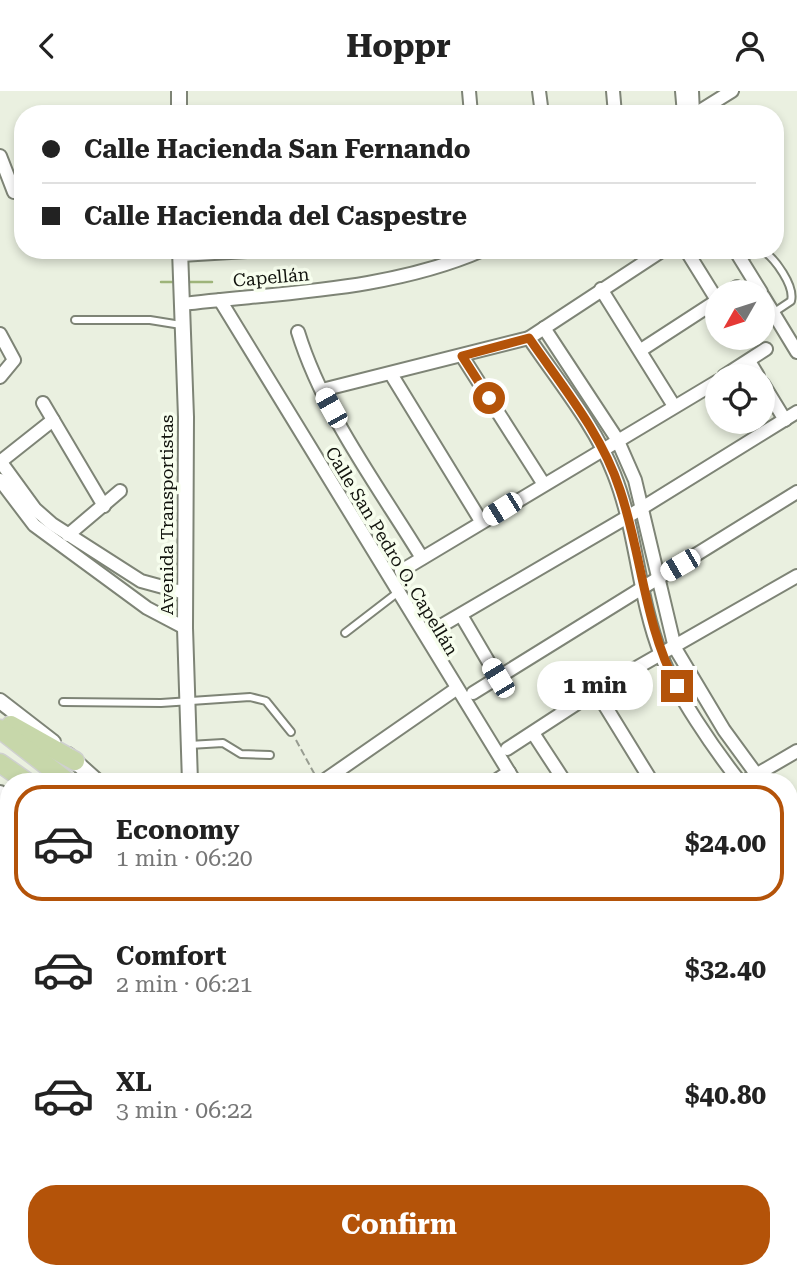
<!DOCTYPE html>
<meta charset="utf-8">
<style>
:root{--surface:#fff;--page:#f2f2f2;--text:#222;--muted:#767676;--line:#e0e0e0;--accent:#b45309}
body{margin:0;font-family:"Roboto Serif",serif;background:var(--page);color:var(--text);height:100vh;display:flex;flex-direction:column;font-size:26px;white-space:nowrap}
*{box-sizing:border-box;margin:0}
p{font-size:23px;color:var(--muted)}
.icon{flex:none;width:38px;height:38px;fill:none;stroke:currentColor;stroke-width:2;stroke-linecap:round;stroke-linejoin:round}
.map{position:relative;flex:1;overflow:hidden}
.details{position:absolute;left:0px;top:682px;width:798px;height:506px;display:flex;flex-direction:column;background:var(--surface);border-radius:28px 28px 0 0;box-shadow:0 4px 10px #0003}
.details>*{flex:none}
.banner{position:absolute;left:14px;top:14px;width:770px;height:154px;border-radius:28px;box-shadow:0 4px 10px #0003;display:grid;align-content:center;height:154px;padding:0 28px;background:var(--surface)}
.needle{width:46px;rotate:231deg}
.tools{position:absolute;left:705px;top:189px;display:grid;gap:14px}
.tools a{display:grid;place-items:center;width:70px;height:70px;border-radius:50%;background:var(--surface);box-shadow:0 4px 10px #0003;font-size:35px}
.end{position:absolute;width:32px;height:32px;margin:-16px;border:9px solid #b45309;background:#fff;box-shadow:0 0 0 4px #fff}
.from{border-radius:50%}
.bubble{position:absolute;height:49px;border-radius:24px;background:var(--surface);box-shadow:0 4px 10px #0003;font-size:23px;font-weight:700;line-height:49px;text-align:center}
.car{position:absolute;width:21px;height:42px;margin:-21px -10px;border-radius:9px;box-shadow:0 0 5px 2px #0007;background:linear-gradient(#fff 24%,#345 0 40%,#fff 0 76%,#345 0 86%,#fff 0)}
.banner b{display:flex;align-items:center;gap:24px;height:66px;font-size:26px}
.banner b+b{border-top:2px solid var(--line)}
.banner i{width:18px;height:18px;background:var(--text)}
ul{padding:12px 0 0;list-style:none}
li{display:flex;align-items:center;gap:21px;height:116px;margin:0 14px 10px;padding:0 14px;border:4px solid transparent;border-radius:28px}
li div{flex:1}
li b{display:block;font-size:26px}
li em{font-style:normal;font-weight:700}
li.active{border-color:var(--accent)}
li>.icon{width:63px;height:63px;stroke-width:1.5}
.action{display:flex;gap:14px;margin-top:auto;padding:14px 28px}
.action a{flex:1;height:80px;border-radius:28px;background:var(--accent);color:#fff;font-size:28px;font-weight:700;line-height:80px;text-align:center}
header{display:flex;justify-content:space-between;align-items:center;height:91px;padding:0 28px;background:var(--surface);font-size:32px;font-weight:700}
.map>svg:first-child{display:block}
</style>
<header><svg class="icon" aria-label="back" viewBox="0 0 24 24"><path d="M15 5l-7 7 7 7"/></svg>Hoppr<svg class="icon" aria-label="person" viewBox="0 0 24 24"><circle cx="12" cy="8" r="4"/><path d="M4 21q1-7 8-7t8 7"/></svg></header>
<div class="map">
<svg width="797" height="1187" viewBox="0 0 797 1187">
<defs>
<pattern id="park-dots" width="8" height="8" patternUnits="userSpaceOnUse" patternTransform="scale(1.75)"><rect width="8" height="8" fill="#cee4aa"/><path d="M2 2h.1M6 6h.1" fill="none" stroke="#b0c391" stroke-width="1.8" stroke-linecap="round"/></pattern>
<pattern id="water-waves" width="16" height="10" patternUnits="userSpaceOnUse" patternTransform="scale(1.75)"><rect width="16" height="10" fill="#9eb47a"/><path d="M0 5q4-4 8 0t8 0" fill="none" stroke="#879a68"/></pattern>
</defs>
<rect width="100%" height="100%" fill="#eaf0e0"/>
<path fill="url(#park-dots)" d="M 31,1180 L 68,1180 L 75,1187 L 22,1187 Z"/>
<path fill="url(#water-waves)" d="M 797,891 L 797,1145 L 789,1136 L 789,894 Z"/>
<g fill="none" stroke-linecap="round" stroke-linejoin="round">
<g stroke="#9eb47a" stroke-width="2.5">
<path d="M 161,191 L 177,191"/>
<path d="M 187,191 L 212,191"/>
</g>
<defs>
<g id="service">
<path d="M 762,159 C 775,167 795,195 791,210 L 773,222"/>
<path d="M 181,167 L 299,160"/>
<path d="M 740,167 L 761,159"/>
<path d="M 75,229 L 150,229 L 181,234"/>
<path d="M 345,542 L 397,502"/>
<path d="M 63,611 L 161,612 L 250,606 L 266,610 L 291,641"/>
<path d="M 189,654 L 223,652 L 241,663 L 270,664"/>
</g>
<g id="minor">
<path d="M 469,0 L 471,23"/>
<path d="M 539,0 L 542,23"/>
<path d="M 613,0 L 615,23"/>
<path d="M 682,0 L 684,23"/>
<path d="M 692,0 L 693,23"/>
<path d="M 695,23 L 732,0"/>
<path d="M 0,65 L 14,101"/>
<path d="M 686,159 L 717,209"/>
<path d="M 735,159 L 761,201"/>
<path d="M 601,198 L 674,315"/>
<path d="M 729,201 L 737,196"/>
<path d="M 763,205 L 797,261"/>
<path d="M 220,209 L 515,691"/>
<path d="M 182,213 C 283,201 389,200 483,159"/>
<path d="M 544,237 L 617,348 L 635,389 L 675,557 L 724,639 L 762,691"/>
<path d="M 298,241 C 323,322 378,395 422,467"/>
<path d="M 0,243 L 14,269 L 0,286"/>
<path d="M 529,247 C 558,290 595,334 614,383 C 637,441 638,506 661,564 C 676,603 714,658 740,691"/>
<path d="M 641,259 L 718,209"/>
<path d="M 462,265 L 543,392"/>
<path d="M 749,270 L 758,285"/>
<path d="M 391,283 L 481,430"/>
<path d="M 724,285 L 766,258"/>
<path d="M 763,293 L 785,329"/>
<path d="M 322,299 L 529,247 L 663,159"/>
<path d="M 43,312 L 104,415"/>
<path d="M 0,370 L 35,418 L 52,433 L 141,490 L 185,502"/>
<path d="M 0,371 L 53,329"/>
<path d="M 0,389 L 34,434 L 147,517 L 185,537"/>
<path d="M 68,444 L 120,400"/>
<path d="M 401,480 L 718,290"/>
<path d="M 461,524 L 498,587"/>
<path d="M 434,539 L 629,425 L 797,321"/>
<path d="M 596,600 L 652,691"/>
<path d="M 473,602 L 797,401"/>
<path d="M 533,642 L 565,691"/>
<path d="M 507,658 L 596,600 L 797,485"/>
<path d="M 749,688 L 797,660"/>
<path d="M 322,691 L 456,598"/>
<path d="M 494,691 L 509,681"/>
<path d="M 789,718 L 797,725"/>
<path d="M 789,741 L 797,748"/>
<path d="M 0,775 L 9,790"/>
<path d="M 0,805 L 9,800"/>
<path d="M 789,831 L 792,833"/>
<path d="M 789,861 L 797,856"/>
<path d="M 0,927 L 9,921"/>
<path d="M 0,975 L 9,988"/>
<path d="M 0,1046 L 9,1041"/>
</g>
<g id="tertiary">
<path d="M 179,0 L 179,23"/>
<path d="M 180,159 L 186,326 L 185,537 L 190,691"/>
<path d="M 0,610 L 53,651"/>
<path d="M 68,664 L 98,691"/>
<path d="M 0,702 L 9,710"/>
<path d="M 496,1180 L 503,1187"/>
</g>
<g id="primary">
<path d="M 11,634 L 75,670"/>
<path d="M 0,638 L 68,691"/>
<path d="M 0,672 L 27,691"/>
<path d="M 529,1180 L 537,1187"/>
<path d="M 566,1180 L 573,1187"/>
<path d="M 596,1180 L 598,1181"/>
</g>
</defs>
<use href="#service" stroke="#7e8476" stroke-width="10"/>
<use href="#minor" stroke="#7e8476" stroke-width="16"/>
<use href="#tertiary" stroke="#7e8476" stroke-width="18"/>
<use href="#primary" stroke="#cfd0cf" stroke-width="21"/>
<path stroke="#979c90" stroke-width="2" stroke-dasharray="7 3.5" stroke-linecap="butt" d="M 296,649 L 315,684"/>
<use href="#service" stroke="#fff" stroke-width="6"/>
<use href="#minor" stroke="#fff" stroke-width="12"/>
<use href="#tertiary" stroke="#fff" stroke-width="14"/>
<use href="#primary" stroke="#c7d7aa" stroke-width="18"/>
</g>
<path fill="#969c8d" d="M 635,1180 L 789,1180 L 797,1187 L 655,1187 Z"/>
<path fill="#747a6c" d="M 635,1180 L 657,1180 L 653,1185 Z"/>
<g fill="#42473a" stroke="#747a6c" stroke-width="2">
<path d="M 789,1166 L 797,1176 L 797,1187 L 706,1187 L 700,1180 L 789,1180 Z"/>
<path d="M 683,1180 L 696,1180 L 693,1186 Z"/>
</g>
<g fill="none" stroke-linecap="round" stroke-linejoin="round">
<path stroke="#b45309" stroke-width="9" d="M 489,307 L 462,265 L 529,247 C 562,295 602,343 620,399 C 642,464 644,533 677,595"/>
</g>
<g text-anchor="middle" dominant-baseline="central" stroke-width="7" stroke-linejoin="round" paint-order="stroke">
<g font-size="18" fill="#11130d" stroke="#f7feee">
<text transform="translate(271 186) rotate(-5)">Capellán</text>
<text transform="translate(166 424) rotate(-90)">Avenida Transportistas</text>
<text transform="translate(392 460) rotate(59)">Calle San Pedro O. Capellán</text>
</g>
</g>
</svg>
<div class="tools">
<a><svg class="needle" viewBox="-14 -14 28 28"><path d="M0-13l5 13h-10z" fill="#e53935"/><path d="M0 13l5-13h-10z" fill="#767676"/></svg></a>
<a><svg class="icon" aria-label="locate" viewBox="0 0 24 24"><circle cx="12" cy="12" r="6"/><path d="M12 2v4M12 18v4M2 12h4M18 12h4"/></svg></a>
</div>
<i class="end from" style="left:489px;top:307px"></i>
<i class="end" style="left:677px;top:595px"></i>
<div class="bubble" style="left:537px;top:570px;width:116px">1 min</div>
<i class="car" style="left:331px;top:317px;rotate:331deg"></i>
<i class="car" style="left:502px;top:418px;rotate:238deg"></i>
<i class="car" style="left:680px;top:474px;rotate:240deg"></i>
<i class="car" style="left:498px;top:587px;rotate:329deg"></i>
<div class="banner">
<b><i class="from"></i>Calle Hacienda San Fernando</b>
<b><i></i>Calle Hacienda del Caspestre</b>
</div>
<section class="details">
<ul>
<li class="active"><svg class="icon" aria-label="car" viewBox="0 0 24 24"><path d="M5 17H2v-5l4-1 3-4h7l3 4 3 1v5h-3M9 17h6M6 11h13"/><circle cx="7" cy="17" r="2"/><circle cx="17" cy="17" r="2"/></svg><div><b>Economy</b><p>1 min · 06:20</p></div><em>$24.00</em></li>
<li><svg class="icon" aria-label="car" viewBox="0 0 24 24"><path d="M5 17H2v-5l4-1 3-4h7l3 4 3 1v5h-3M9 17h6M6 11h13"/><circle cx="7" cy="17" r="2"/><circle cx="17" cy="17" r="2"/></svg><div><b>Comfort</b><p>2 min · 06:21</p></div><em>$32.40</em></li>
<li><svg class="icon" aria-label="car" viewBox="0 0 24 24"><path d="M5 17H2v-5l4-1 3-4h7l3 4 3 1v5h-3M9 17h6M6 11h13"/><circle cx="7" cy="17" r="2"/><circle cx="17" cy="17" r="2"/></svg><div><b>XL</b><p>3 min · 06:22</p></div><em>$40.80</em></li>
</ul>
<div class="action"><a>Confirm</a></div>
</section>
</div>
